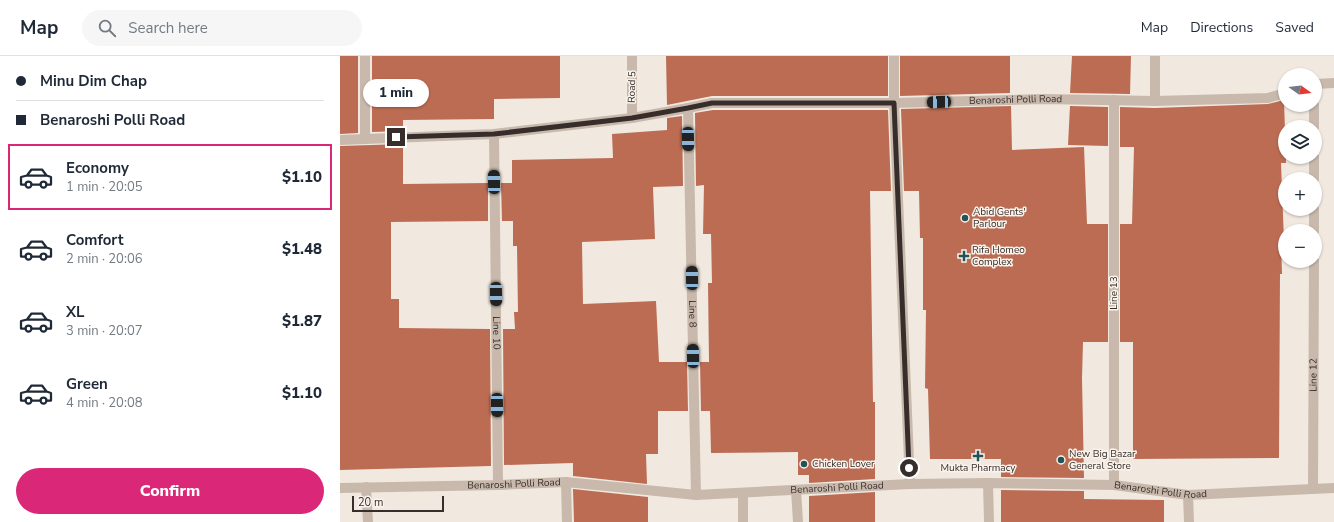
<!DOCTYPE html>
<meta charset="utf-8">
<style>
:root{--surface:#fff;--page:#f6f6f7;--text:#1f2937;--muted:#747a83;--line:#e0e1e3;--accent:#db2777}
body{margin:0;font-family:"Nunito Sans",sans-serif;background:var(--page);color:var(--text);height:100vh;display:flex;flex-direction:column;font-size:15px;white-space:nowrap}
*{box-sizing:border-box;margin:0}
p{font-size:13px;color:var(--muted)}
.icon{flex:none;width:22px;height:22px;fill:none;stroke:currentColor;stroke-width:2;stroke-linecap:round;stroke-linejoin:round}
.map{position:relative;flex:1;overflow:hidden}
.drawer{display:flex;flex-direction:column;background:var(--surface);width:340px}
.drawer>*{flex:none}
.banner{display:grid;align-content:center;height:88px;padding:0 16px;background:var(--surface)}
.needle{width:26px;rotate:104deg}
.controls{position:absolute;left:938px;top:12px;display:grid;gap:8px}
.controls a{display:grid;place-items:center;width:44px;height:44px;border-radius:50%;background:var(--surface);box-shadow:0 1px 3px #0004;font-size:20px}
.scale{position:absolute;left:12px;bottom:10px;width:92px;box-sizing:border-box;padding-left:4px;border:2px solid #372e2b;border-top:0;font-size:11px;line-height:14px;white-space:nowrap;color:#372e2b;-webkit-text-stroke:3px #f9f3ec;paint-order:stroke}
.end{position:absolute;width:18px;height:18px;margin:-9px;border:5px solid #372e2b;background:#fff;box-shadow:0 0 0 2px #fff}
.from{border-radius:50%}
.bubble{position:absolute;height:28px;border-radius:14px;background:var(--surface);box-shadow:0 1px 3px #0004;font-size:13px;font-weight:800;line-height:28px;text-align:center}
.car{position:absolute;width:12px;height:24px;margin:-12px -6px;border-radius:5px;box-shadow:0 0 3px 1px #0007;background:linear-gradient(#222 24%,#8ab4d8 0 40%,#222 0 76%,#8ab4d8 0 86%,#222 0)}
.banner b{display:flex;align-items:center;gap:14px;height:38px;font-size:15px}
.banner b+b{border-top:1px solid var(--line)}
.banner i{width:10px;height:10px;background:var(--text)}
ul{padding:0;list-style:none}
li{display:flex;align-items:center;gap:12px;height:66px;margin:0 8px 6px;padding:0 8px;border:2px solid transparent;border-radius:0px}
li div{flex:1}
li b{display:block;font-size:15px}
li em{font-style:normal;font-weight:800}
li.active{border-color:var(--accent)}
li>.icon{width:36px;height:36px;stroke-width:1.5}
.primary-button{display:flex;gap:8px;margin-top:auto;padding:8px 16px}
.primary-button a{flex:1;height:46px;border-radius:24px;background:var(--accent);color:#fff;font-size:16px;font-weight:800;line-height:46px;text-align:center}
header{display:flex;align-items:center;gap:24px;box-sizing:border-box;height:56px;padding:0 20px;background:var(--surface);border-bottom:1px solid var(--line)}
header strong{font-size:19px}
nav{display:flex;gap:22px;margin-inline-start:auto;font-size:14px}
.search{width:280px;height:36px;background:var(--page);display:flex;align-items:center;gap:10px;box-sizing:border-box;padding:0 14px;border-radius:22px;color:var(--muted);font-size:15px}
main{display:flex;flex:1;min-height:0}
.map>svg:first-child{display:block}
</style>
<header>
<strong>Map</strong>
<div class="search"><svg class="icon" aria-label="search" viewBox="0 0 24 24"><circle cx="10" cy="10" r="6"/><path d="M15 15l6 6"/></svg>Search here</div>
<nav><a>Map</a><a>Directions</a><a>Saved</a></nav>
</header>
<main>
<section class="drawer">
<div class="banner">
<b><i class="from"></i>Minu Dim Chap</b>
<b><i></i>Benaroshi Polli Road</b>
</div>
<ul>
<li class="active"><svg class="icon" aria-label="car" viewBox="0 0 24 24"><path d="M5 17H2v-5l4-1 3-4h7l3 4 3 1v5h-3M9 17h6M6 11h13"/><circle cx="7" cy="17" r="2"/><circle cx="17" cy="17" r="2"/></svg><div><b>Economy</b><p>1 min · 20:05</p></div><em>$1.10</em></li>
<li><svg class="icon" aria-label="car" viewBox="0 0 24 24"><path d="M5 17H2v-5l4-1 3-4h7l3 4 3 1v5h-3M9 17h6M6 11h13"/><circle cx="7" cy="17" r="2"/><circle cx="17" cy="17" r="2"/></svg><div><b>Comfort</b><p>2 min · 20:06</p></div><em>$1.48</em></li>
<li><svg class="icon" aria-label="car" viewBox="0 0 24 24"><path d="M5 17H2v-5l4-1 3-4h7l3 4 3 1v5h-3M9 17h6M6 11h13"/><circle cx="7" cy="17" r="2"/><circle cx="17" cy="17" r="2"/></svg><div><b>XL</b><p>3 min · 20:07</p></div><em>$1.87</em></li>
<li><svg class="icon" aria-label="car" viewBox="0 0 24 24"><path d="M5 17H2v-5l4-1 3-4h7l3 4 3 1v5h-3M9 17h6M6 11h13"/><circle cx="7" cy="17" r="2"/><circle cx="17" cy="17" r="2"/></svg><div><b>Green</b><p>4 min · 20:08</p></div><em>$1.10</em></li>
</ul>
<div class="primary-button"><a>Confirm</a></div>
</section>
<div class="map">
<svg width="994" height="466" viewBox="0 0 994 466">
<rect width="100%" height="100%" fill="#f1e9e0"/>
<g fill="#bc6c53">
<path d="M 0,0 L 18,0 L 18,77 L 0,78 Z"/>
<path d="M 32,0 L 220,0 L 220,42 L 154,43 L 154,63 L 63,64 L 63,75 L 32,76 Z"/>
<path d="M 326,0 L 548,0 L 548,40 L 372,40 L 327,49 Z"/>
<path d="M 560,0 L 670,0 L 670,37 L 560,40 Z"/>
<path d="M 732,0 L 791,0 L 790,38 L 730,37 Z"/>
<path d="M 944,44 L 946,107 L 941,107 L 944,185 L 941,185 L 942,218 L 940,218 L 939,402 L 793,403 L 793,286 L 780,286 L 780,168 L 792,168 L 794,91 L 780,91 L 780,51 L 815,52 L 928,48 Z"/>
<path d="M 671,50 L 672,94 L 744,91 L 747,168 L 768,168 L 768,286 L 743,286 L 742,322 L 744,422 L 661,421 L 661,403 L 590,403 L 588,333 L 585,332 L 586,254 L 583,254 L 583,182 L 580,182 L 579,135 L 564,135 L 561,53 Z"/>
<path d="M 730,50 L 768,51 L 768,90 L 728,89 Z"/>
<path d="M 373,54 L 548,54 L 551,135 L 530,135 L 533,346 L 535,346 L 535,423 L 469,427 L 469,419 L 458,419 L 458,396 L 371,397 L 370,355 L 361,355 L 360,306 L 369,306 L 368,227 L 372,227 L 371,178 L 363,178 L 364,129 L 356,130 L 355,57 Z"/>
<path d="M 342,60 L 343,130 L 313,131 L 315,183 L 242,186 L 243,248 L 316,245 L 319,306 L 347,306 L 348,355 L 318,355 L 318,398 L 306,398 L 307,428 L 233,420 L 233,407 L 164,409 L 163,273 L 175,273 L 174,256 L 178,256 L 177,190 L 173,190 L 173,165 L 162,165 L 161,127 L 172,127 L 172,104 L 273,102 L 272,78 L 327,74 L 327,62 Z"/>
<path d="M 63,88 L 63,128 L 148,127 L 148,165 L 51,166 L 51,243 L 59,243 L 59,272 L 150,273 L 151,410 L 0,414 L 0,90 Z"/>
<path d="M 233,433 L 308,441 L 308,466 L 234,466 Z"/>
<path d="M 661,434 L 744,435 L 744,443 L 824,444 L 824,466 L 661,466 Z"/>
<path d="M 535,436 L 535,466 L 469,466 L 469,440 Z"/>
</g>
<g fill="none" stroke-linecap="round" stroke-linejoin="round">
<g stroke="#c8b9ac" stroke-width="10">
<path d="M 554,0 L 554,47 L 570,428"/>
<path d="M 975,28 L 994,27"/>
<path d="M 815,45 L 815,0"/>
<path id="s1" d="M 348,52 L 356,439"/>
<path d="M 292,62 L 292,0"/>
<path d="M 974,71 L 974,49"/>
<path id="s2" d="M 154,78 L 158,429"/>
<path d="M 25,82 L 25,0"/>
<path id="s3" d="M 0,84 L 154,78 L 292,62 L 348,52 L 372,47 L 554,47 L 704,43 L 815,45 L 928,42 L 945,37"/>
<path d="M 974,123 L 974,101"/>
<path d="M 974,175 L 974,153"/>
<path d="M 226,426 L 227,466"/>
<path d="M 648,427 L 649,466"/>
<path d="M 774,429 L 774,44"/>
<path d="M 26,431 L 28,466"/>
<path id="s4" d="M 0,432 L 158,429 L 226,426 L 356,439 L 570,428 L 648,427 L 774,429 L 848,439 L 994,432"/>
<path id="s5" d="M 973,433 L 974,205"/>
<path d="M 456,434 L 458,466"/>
<path d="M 403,437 L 403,466"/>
<path d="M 848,439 L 849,466"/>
</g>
</g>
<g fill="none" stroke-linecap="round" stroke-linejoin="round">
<path stroke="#372e2b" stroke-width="5" d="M 56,81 L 154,78 L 292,62 L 348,52 L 372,47 L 554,47 L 569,412"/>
</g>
<g fill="#235356" stroke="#f9f3ec" stroke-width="1.5">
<circle cx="625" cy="162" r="4"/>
<path d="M622 194h4v4h4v4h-4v4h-4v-4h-4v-4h4z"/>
<path d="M636 394h4v4h4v4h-4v4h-4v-4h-4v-4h4z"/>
<circle cx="721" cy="404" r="4"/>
<circle cx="464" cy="408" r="4"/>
</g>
<g text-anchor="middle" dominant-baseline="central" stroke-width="3" stroke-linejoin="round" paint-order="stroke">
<g font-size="10" fill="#372e2b" stroke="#f9f3ec">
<text transform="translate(292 31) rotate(-89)">Road 5</text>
<text stroke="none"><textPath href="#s3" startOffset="678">Benaroshi Polli Road</textPath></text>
<text transform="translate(774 237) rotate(-90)">Line 13</text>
<text stroke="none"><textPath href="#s1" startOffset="206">Line 8</textPath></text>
<text stroke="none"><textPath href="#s2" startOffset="199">Line 10</textPath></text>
<text stroke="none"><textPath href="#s5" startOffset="114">Line 12</textPath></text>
<text stroke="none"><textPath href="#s4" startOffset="174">Benaroshi Polli Road</textPath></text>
<text stroke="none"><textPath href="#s4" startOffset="498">Benaroshi Polli Road</textPath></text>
<text stroke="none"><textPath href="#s4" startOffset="822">Benaroshi Polli Road</textPath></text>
</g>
<g font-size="10" fill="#372e2b" stroke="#f9f3ec" text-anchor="start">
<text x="633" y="156">Abid Gents'<tspan x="633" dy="12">Parlour</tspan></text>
<text x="632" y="194">Rifa Homeo<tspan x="632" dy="12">Complex</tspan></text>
<text x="729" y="398">New Big Bazar<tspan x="729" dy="12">General Store</tspan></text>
<text x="472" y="408">Chicken Lover</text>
<text x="638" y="412" text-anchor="middle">Mukta Pharmacy</text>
</g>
</g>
</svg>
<div class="controls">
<a><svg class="needle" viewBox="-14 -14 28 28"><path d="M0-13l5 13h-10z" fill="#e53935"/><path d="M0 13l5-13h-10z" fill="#747a83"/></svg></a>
<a><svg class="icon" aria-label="layers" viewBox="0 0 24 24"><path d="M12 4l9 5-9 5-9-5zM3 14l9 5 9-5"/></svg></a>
<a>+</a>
<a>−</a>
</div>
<div class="scale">20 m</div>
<i class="end from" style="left:569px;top:412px"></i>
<i class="end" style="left:56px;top:81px"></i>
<div class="bubble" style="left:23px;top:23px;width:66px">1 min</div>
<i class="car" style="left:599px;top:46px;rotate:268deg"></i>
<i class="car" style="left:348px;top:83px;rotate:179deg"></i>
<i class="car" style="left:154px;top:126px;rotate:359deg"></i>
<i class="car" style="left:352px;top:222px;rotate:359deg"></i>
<i class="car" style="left:156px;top:238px;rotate:179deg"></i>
<i class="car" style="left:353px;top:300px;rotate:359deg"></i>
<i class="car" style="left:157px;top:349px;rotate:179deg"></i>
</div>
</main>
